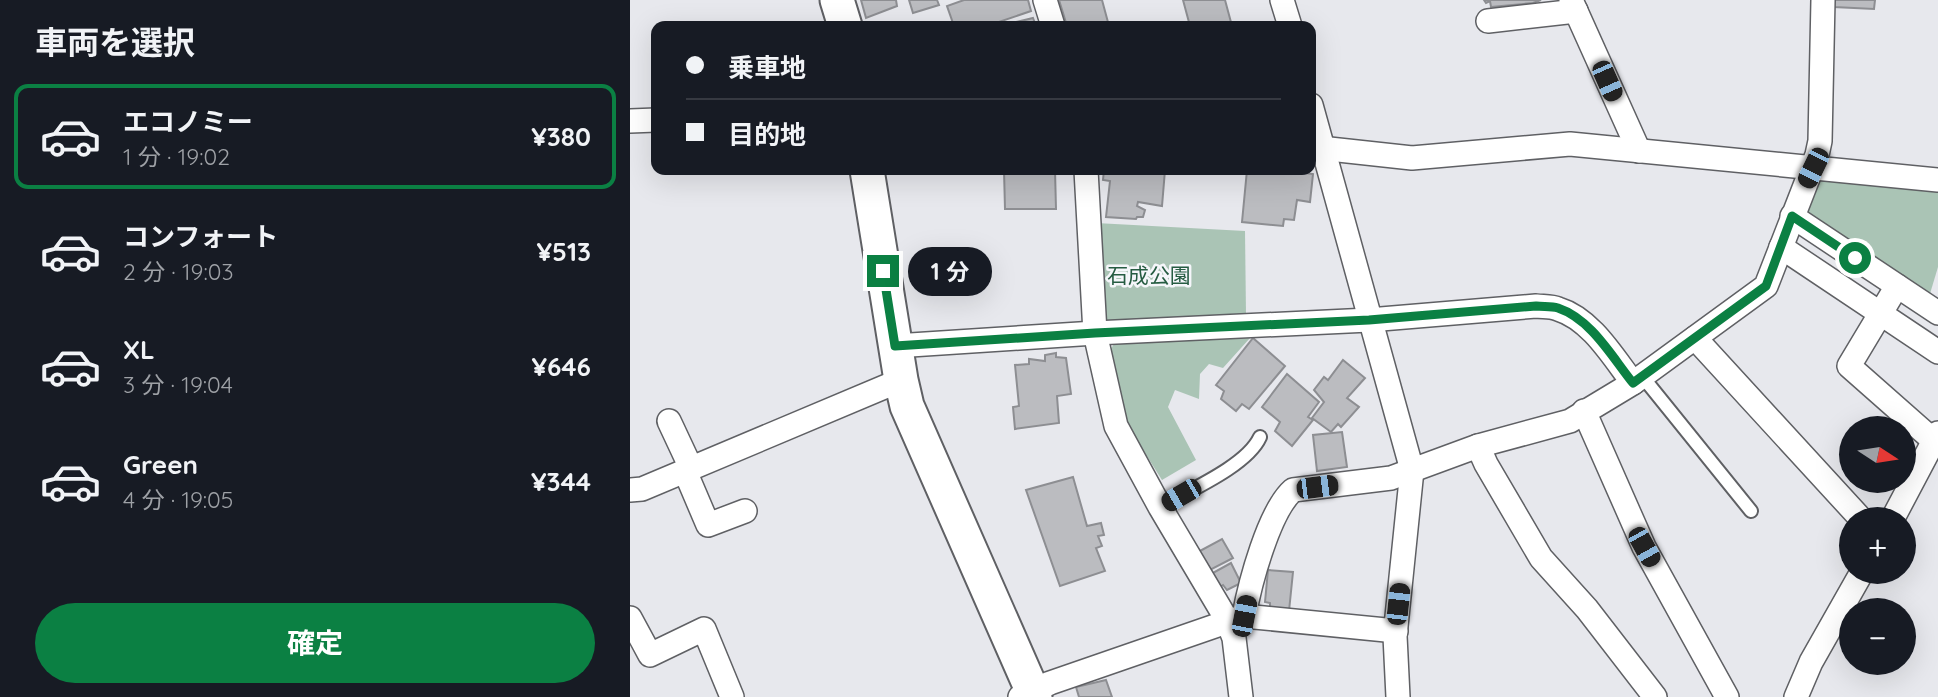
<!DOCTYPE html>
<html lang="ja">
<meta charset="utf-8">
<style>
:root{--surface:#171b24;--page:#242831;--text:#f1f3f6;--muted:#9ea1a6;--line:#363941;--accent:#0b8043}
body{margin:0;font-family:Quicksand,"Noto Sans JP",sans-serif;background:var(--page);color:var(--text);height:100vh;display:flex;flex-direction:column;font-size:26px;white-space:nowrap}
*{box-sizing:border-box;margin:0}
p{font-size:23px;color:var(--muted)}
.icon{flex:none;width:38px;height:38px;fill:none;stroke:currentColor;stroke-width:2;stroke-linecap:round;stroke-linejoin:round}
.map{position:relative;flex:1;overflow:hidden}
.details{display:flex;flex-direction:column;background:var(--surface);width:630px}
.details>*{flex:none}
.guide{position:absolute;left:21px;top:21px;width:665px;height:154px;border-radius:14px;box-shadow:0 7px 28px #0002;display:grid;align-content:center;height:154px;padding:0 35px;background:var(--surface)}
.needle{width:46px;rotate:102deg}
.buttons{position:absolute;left:1209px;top:416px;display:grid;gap:14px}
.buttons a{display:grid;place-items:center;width:77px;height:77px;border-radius:50%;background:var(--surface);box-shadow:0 7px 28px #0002;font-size:35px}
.end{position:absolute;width:32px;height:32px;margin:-16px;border:9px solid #0b8043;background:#fff;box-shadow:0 0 0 4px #fff}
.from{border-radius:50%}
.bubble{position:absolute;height:49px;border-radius:24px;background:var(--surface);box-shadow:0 7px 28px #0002;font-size:23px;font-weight:700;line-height:49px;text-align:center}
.car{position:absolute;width:21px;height:42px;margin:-21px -10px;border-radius:9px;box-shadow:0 0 5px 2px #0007;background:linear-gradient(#222 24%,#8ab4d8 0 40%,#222 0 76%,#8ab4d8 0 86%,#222 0)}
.guide b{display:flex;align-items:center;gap:24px;height:66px;font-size:26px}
.guide b+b{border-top:2px solid var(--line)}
.guide i{width:18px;height:18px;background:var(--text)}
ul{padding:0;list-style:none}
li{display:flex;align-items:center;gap:21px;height:105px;margin:0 14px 10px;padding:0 21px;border:4px solid transparent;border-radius:14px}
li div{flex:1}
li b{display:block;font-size:26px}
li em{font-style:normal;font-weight:700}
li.selected{border-color:var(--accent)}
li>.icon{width:63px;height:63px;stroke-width:1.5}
h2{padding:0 35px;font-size:32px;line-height:84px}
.cta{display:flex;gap:14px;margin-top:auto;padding:14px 35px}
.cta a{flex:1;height:80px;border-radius:42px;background:var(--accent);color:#fff;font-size:28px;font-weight:700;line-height:80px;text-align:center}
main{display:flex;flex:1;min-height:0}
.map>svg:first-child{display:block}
</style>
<main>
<section class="details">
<h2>車両を選択</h2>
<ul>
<li class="selected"><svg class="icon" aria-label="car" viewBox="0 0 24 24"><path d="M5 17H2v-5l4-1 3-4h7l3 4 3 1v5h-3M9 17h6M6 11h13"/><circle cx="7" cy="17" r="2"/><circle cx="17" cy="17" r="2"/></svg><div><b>エコノミー</b><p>1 分 · 19:02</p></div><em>¥380</em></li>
<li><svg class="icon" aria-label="car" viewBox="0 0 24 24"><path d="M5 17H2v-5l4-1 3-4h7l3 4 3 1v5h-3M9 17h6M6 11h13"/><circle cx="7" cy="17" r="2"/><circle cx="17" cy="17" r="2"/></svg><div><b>コンフォート</b><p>2 分 · 19:03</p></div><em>¥513</em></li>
<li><svg class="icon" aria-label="car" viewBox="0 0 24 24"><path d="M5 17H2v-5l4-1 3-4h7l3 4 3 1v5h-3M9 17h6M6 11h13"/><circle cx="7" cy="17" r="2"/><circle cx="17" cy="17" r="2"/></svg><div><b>XL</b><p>3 分 · 19:04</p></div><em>¥646</em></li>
<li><svg class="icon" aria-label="car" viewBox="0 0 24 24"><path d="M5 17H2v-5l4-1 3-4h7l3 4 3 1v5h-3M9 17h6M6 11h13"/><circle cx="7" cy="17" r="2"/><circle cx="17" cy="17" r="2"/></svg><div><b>Green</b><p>4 分 · 19:05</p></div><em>¥344</em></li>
</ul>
<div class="cta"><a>確定</a></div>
</section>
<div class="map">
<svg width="1308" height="697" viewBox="0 0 1308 697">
<rect width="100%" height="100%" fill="#e7e8ed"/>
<g fill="#aac4b5">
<path d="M 1188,179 L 1308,191 L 1308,267 L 1299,297 L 1180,219 L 1175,207 Z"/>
<path d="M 466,223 L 615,231 L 616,314 L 498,325 L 482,324 L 474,319 Z"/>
<path d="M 620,338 L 593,368 L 579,364 L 570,374 L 569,399 L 545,390 L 538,407 L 566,460 L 532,480 L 496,423 L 479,351 L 485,343 Z"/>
</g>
<g fill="#bbbcc0" stroke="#8d8e92" stroke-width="2">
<path d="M 231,0 L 266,0 L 267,6 L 236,18 Z"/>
<path d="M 279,0 L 307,0 L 309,5 L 283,13 Z"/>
<path d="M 334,0 L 398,0 L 401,11 L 357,26 L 324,26 L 317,6 Z"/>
<path d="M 429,0 L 472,0 L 479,26 L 437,26 Z"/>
<path d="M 553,0 L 595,0 L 602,26 L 560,26 Z"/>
<path d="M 854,0 L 911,0 L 903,3 L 861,7 L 860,1 L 856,3 Z"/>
<path d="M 1204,0 L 1245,0 L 1244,9 L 1204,7 Z"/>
<path d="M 403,18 L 406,26 L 370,26 Z"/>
<path d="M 374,170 L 425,170 L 426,209 L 375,209 Z"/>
<path d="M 474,170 L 535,170 L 532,206 L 508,202 L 507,206 L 515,210 L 513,217 L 507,217 L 506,219 L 476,217 L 480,181 L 473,180 Z"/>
<path d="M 617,170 L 675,170 L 675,173 L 683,174 L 680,202 L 667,200 L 664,220 L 654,219 L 653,226 L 612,222 Z"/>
<path d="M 623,338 L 655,366 L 619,409 L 612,404 L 606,411 L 591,399 L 594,391 L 586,385 Z"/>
<path d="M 426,353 L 426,357 L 436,358 L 441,394 L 427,396 L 429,423 L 385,429 L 383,407 L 389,406 L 385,365 L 399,364 L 399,359 L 415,361 L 415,355 Z"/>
<path d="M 713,360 L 735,378 L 717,398 L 729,407 L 711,427 L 708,424 L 701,432 L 682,418 L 694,402 L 684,390 L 694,377 L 698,380 Z"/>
<path d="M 657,374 L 689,402 L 678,417 L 683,420 L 662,446 L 645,431 L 650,422 L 632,407 Z"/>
<path d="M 712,432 L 717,467 L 687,471 L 683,435 Z"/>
<path d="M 443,477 L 457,526 L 471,523 L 474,535 L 468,536 L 472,546 L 466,548 L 475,571 L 430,586 L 396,490 Z"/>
<path d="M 592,539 L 603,558 L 578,571 L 568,552 Z"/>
<path d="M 601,563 L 611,583 L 597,590 L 593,585 L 587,589 L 581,574 Z"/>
<path d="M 638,570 L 663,572 L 659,611 L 640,610 L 640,603 L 635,602 Z"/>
<path d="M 476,680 L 482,697 L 449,697 L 446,687 Z"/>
</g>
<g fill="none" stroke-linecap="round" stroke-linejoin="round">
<defs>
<g id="lane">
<path d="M 1012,376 L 1121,511"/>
<path d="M 530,507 C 558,491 617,466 630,437"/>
</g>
<g id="street">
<path d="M 415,0 L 423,26"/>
<path d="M 652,0 L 660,26"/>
<path d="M 941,0 L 1009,151"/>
<path d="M 858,21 L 946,11"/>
<path d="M 681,105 L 782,470 L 765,636 L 768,697"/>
<path d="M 0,121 L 26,120"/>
<path d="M 681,147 L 782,158 L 940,144 L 1308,180"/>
<path d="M 456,170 L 465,333 L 486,426 L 530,507 L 597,620 L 604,638 L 611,697"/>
<path d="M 1162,216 L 1308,313"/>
<path d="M 1151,247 L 1308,352"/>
<path d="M 1267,286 L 1219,366 L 1304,441"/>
<path d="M 1065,338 L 1232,520"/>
<path d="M 265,346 L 465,333 L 739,320 L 906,306 C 913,307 921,306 928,309 C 961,319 983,357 1003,383"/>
<path d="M 954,411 L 1014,547 L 1097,697"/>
<path d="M 39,421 L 61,468"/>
<path d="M 848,446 L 856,464 L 911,558 L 957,609 L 1025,697"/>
<path d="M 55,471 L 78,525 L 115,511"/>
<path d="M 0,490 L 12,489 L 271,380"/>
<path d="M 1262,520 L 1308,433"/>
<path d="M 614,616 L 766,631"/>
<path d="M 0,618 L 20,655 L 74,629 L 102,697"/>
<path d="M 390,697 L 420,683 L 614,616 C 620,583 639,511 663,490 L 761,478 L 848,446 L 940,421 L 1003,383 L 1136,286 L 1187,155 L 1190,141 L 1193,0"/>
<path d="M 1166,697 L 1181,662 L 1232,572"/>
</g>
<g id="secondary">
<path d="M 207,0 L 215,26"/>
<path d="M 237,170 L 271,380 L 277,406 L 405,697"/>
</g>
</defs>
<use href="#lane" stroke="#5f6064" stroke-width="16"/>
<use href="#street" stroke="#5f6064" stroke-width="26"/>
<use href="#secondary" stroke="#5f6064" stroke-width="37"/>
<use href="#lane" stroke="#fff" stroke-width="12"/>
<use href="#street" stroke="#fff" stroke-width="23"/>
<use href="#secondary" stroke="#fff" stroke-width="33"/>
</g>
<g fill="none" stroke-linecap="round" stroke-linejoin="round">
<path stroke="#0b8043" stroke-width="9" d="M 253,271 L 265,346 L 465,333 L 739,320 L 906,306 C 913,307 921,306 928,308 C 961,319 982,357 1003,383 L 1136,286 L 1162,216 L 1225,258"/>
</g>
<g text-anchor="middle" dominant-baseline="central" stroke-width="5" stroke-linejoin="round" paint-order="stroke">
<g font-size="21" fill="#265c42" stroke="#f5f6fa">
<text x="519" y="275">石成公園</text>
</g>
</g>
</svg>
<div class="buttons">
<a><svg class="needle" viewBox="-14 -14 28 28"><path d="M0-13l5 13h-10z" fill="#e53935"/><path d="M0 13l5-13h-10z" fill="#9ea1a6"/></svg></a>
<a>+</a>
<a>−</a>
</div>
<i class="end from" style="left:1225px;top:258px"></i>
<i class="end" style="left:253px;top:271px"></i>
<div class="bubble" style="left:278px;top:247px;width:84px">1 分</div>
<i class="car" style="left:977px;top:81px;rotate:156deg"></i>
<i class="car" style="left:1183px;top:168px;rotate:206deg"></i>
<i class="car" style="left:687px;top:487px;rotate:83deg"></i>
<i class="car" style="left:551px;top:495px;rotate:240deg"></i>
<i class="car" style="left:1014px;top:547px;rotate:151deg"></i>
<i class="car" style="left:768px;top:604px;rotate:6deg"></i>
<i class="car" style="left:614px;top:616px;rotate:11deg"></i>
<div class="guide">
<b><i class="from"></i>乗車地</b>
<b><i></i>目的地</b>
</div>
</div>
</main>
